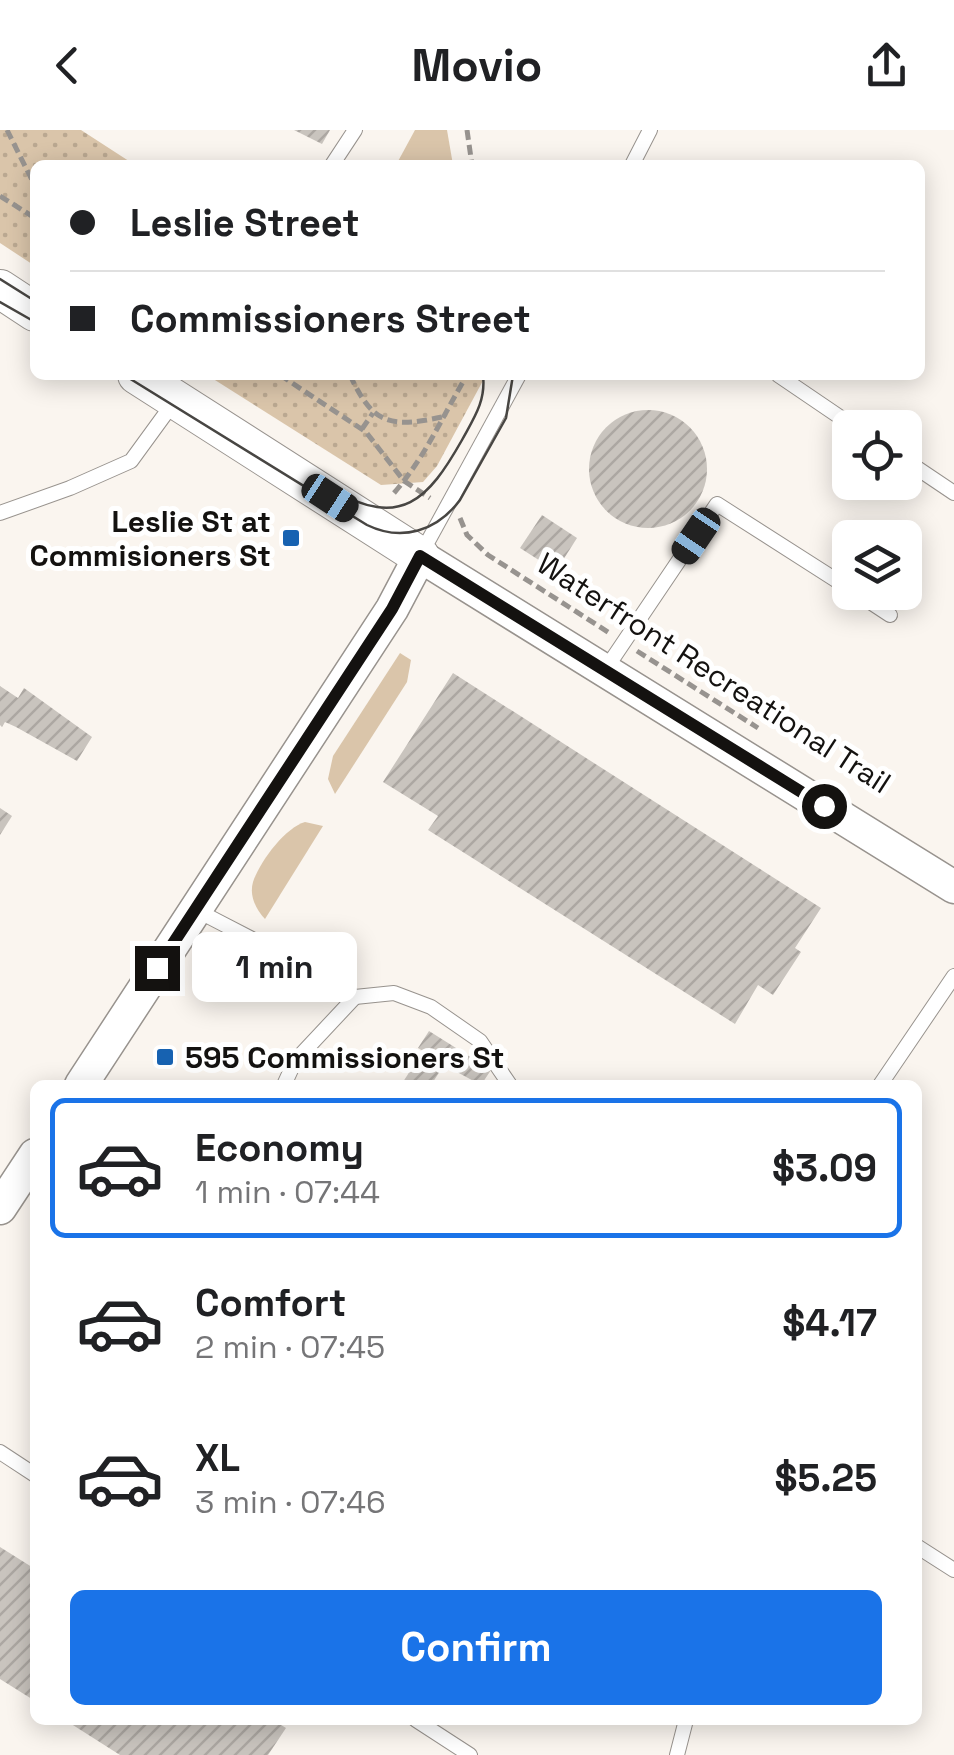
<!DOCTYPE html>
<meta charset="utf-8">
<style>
:root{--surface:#fff;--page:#f2f2f2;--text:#202124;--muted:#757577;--line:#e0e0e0;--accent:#1a73e8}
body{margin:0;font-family:"Space Grotesk",sans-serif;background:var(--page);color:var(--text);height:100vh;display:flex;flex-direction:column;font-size:38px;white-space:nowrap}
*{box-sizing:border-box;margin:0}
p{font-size:32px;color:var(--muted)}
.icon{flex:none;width:55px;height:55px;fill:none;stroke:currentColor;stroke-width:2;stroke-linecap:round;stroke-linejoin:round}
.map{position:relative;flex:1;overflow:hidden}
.side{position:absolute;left:30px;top:950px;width:892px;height:645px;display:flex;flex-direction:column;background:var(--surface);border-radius:15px;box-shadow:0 5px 25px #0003}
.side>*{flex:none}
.banner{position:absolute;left:30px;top:30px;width:895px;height:220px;border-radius:15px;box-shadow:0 5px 25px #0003;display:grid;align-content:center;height:220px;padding:0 40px;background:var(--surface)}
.fabs{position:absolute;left:832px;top:280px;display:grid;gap:20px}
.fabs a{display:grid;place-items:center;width:90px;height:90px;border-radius:15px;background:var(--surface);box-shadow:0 5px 25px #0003;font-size:50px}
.end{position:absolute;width:45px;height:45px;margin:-22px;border:12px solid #141210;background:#fff;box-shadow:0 0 0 5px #fff}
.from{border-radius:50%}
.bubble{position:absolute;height:70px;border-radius:15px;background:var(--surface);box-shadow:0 5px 25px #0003;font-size:32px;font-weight:600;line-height:70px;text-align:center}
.car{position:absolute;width:30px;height:60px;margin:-30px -15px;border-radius:12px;box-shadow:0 0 8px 2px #0007;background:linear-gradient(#222 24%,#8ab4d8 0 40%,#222 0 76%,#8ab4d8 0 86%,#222 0)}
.banner b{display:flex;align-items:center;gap:35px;height:95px;font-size:38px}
.banner b+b{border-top:2px solid var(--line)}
.banner i{width:25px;height:25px;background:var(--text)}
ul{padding:18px 0 0;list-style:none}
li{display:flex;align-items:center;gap:30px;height:140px;margin:0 20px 15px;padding:0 20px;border:5px solid transparent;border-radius:15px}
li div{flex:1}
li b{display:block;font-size:38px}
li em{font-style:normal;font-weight:600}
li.on{border-color:var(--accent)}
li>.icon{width:90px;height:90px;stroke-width:1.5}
.action{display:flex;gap:20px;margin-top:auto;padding:20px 40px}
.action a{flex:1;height:115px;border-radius:15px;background:var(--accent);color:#fff;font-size:40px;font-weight:600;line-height:115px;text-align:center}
header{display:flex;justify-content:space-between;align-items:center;height:130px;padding:0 40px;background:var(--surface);font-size:45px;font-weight:600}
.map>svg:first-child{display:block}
</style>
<header><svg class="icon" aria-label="back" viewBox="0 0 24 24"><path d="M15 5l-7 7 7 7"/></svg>Movio<svg class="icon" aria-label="share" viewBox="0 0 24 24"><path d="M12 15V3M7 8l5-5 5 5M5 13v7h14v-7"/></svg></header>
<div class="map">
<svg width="954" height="1625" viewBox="0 0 954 1625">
<defs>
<pattern id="park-dots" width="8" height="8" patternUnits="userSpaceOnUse" patternTransform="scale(2.5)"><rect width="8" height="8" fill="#dac5aa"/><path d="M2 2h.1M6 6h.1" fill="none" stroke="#baa891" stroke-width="1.8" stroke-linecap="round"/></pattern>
<pattern id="building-hatch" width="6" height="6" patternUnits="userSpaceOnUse" patternTransform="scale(2.5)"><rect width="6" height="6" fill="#c9c4be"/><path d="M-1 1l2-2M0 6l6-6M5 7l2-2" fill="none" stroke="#aca7a2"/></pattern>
</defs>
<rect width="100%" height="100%" fill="#faf5ef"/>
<g fill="#dac5aa">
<path d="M 415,0 L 447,0 L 453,35 L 396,35 Z"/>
<path d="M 400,523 L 411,530 L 407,552 L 335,664 L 328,649 L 333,626 Z"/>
<path d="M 305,692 L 323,696 L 265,789 C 256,779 249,766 253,752 C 260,731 285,698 305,692 Z"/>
</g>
<g fill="url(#park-dots)">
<path d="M 0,0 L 81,0 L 135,35 L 35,35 L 35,136 L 0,113 Z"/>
<path d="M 207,245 L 486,245 L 437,336 L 423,352 L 381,355 Z"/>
</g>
<g fill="url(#building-hatch)">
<path d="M 294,0 L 330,0 L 322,14 Z"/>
<circle cx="648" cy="339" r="59"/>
<path d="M 542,385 L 577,408 L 556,441 L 520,418 Z"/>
<path d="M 453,543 L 821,778 L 795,818 L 801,822 L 773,865 L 758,855 L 735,894 L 428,700 L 438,686 L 383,652 Z"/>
<path d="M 0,556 L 18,568 L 24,558 L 92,607 L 77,631 L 16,597 L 5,592 L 2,597 L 0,595 Z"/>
<path d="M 0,678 L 12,686 L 0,705 Z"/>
<path d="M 429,901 L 491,940 L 481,955 L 444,935 L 431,955 L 401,955 L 423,921 L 418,918 Z"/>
<path d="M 0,1417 L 35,1439 L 35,1571 L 0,1549 Z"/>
<path d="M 65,1590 L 273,1590 L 286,1598 L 268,1625 L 120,1625 Z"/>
</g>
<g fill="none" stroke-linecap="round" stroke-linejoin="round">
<defs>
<g id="service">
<path d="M 332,35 L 355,0"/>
<path d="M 632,35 L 650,0"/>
<path d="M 778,245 L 856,298"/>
<path d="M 905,330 L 954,363"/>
<path d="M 0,383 L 70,358 L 131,331 L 174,272"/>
<path d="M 421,424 L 519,245"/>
<path d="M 855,462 L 890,485"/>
<path d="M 605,540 L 717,374 L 850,459"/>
<path d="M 196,780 L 283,825 L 355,867 L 394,863 L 431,877 L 480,911 L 510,955"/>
<path d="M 284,955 L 295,931 L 355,867"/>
<path d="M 880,955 L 954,846"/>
<path d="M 0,1322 L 35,1345"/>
<path d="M 918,1417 L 954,1440"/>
<path d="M 416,1590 L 470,1625"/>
<path d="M 677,1625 L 686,1590"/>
</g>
<g id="tertiary">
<path d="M 81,955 L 392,479 L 420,426 L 954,757"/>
<path d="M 0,1078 L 35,1025"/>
</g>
<g id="secondary">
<path d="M 0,159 L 35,182"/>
<path d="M 137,245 L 420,426"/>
</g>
</defs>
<use href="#service" stroke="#98938e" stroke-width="16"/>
<use href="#tertiary" stroke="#98938e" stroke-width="35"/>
<use href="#secondary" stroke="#98938e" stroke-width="40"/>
<g stroke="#97938f" stroke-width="5" stroke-dasharray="10 5" stroke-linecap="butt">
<path d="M 7,0 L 35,56"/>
<path d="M 467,0 L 472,35"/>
<path d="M 0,66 L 35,88"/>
<path d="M 280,245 L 366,302 L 404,351 L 430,368"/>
<path d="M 350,245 C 373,295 390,298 442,287"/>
<path d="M 362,299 L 373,283"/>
<path d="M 394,363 C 426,326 442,287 467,245"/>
<path d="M 460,388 L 467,405 L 488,425 L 611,504"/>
<path d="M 637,521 L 758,598"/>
</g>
<use href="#service" stroke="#fff" stroke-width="14"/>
<use href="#tertiary" stroke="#fff" stroke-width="32"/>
<use href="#secondary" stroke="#fff" stroke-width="38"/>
<g stroke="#484643" stroke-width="2.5">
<path d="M 0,149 L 35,171"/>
<path d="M 0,172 L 35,192"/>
<path d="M 124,245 L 367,395 C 402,412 437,401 460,370 L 506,288 L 513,245"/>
<path d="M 333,360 C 401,399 428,370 462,310 C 474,288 486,271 483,245"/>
</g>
</g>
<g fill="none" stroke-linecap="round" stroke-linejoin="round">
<path stroke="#141210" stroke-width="12" d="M 157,838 L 392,479 L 420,426 L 824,676"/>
</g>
<g fill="#1762b1" stroke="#fff" stroke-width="4">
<rect x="281" y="398" width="20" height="20" rx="5"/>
<rect x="155" y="917" width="20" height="20" rx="5"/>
</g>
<g text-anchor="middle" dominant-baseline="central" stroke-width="10" stroke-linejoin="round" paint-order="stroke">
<g font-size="30" font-weight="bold" fill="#141210" stroke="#fff" text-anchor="end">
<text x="271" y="391">Leslie St at<tspan x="271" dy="34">Commisioners St</tspan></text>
<text x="185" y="927" text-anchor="start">595 Commissioners St</text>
</g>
<g font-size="30" fill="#141210" stroke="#fff">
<text transform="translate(714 543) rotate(33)">Waterfront Recreational Trail</text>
</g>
</g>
</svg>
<div class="fabs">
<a><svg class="icon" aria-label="locate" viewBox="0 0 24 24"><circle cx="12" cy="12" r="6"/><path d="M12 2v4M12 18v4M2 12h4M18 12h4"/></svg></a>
<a><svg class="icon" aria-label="layers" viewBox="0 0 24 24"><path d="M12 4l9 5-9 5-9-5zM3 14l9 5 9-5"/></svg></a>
</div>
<i class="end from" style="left:824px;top:676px"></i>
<i class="end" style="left:157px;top:838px"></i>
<div class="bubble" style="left:192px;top:802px;width:165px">1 min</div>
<i class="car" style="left:330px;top:368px;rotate:123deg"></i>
<i class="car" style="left:696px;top:406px;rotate:214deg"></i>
<div class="banner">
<b><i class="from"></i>Leslie Street</b>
<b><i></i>Commissioners Street</b>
</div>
<section class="side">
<ul>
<li class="on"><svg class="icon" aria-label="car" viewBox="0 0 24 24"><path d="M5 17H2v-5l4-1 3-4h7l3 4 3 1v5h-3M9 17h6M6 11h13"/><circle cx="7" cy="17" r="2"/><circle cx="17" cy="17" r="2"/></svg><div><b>Economy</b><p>1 min · 07:44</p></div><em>$3.09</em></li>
<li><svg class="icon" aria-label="car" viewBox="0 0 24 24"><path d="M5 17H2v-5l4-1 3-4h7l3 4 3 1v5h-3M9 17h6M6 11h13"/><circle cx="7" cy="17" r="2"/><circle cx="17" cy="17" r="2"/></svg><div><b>Comfort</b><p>2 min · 07:45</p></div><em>$4.17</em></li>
<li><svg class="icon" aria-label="car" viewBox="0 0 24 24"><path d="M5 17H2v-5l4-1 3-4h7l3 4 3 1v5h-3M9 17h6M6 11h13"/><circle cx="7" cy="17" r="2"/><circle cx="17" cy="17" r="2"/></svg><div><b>XL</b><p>3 min · 07:46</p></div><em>$5.25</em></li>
</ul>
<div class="action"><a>Confirm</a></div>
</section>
</div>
